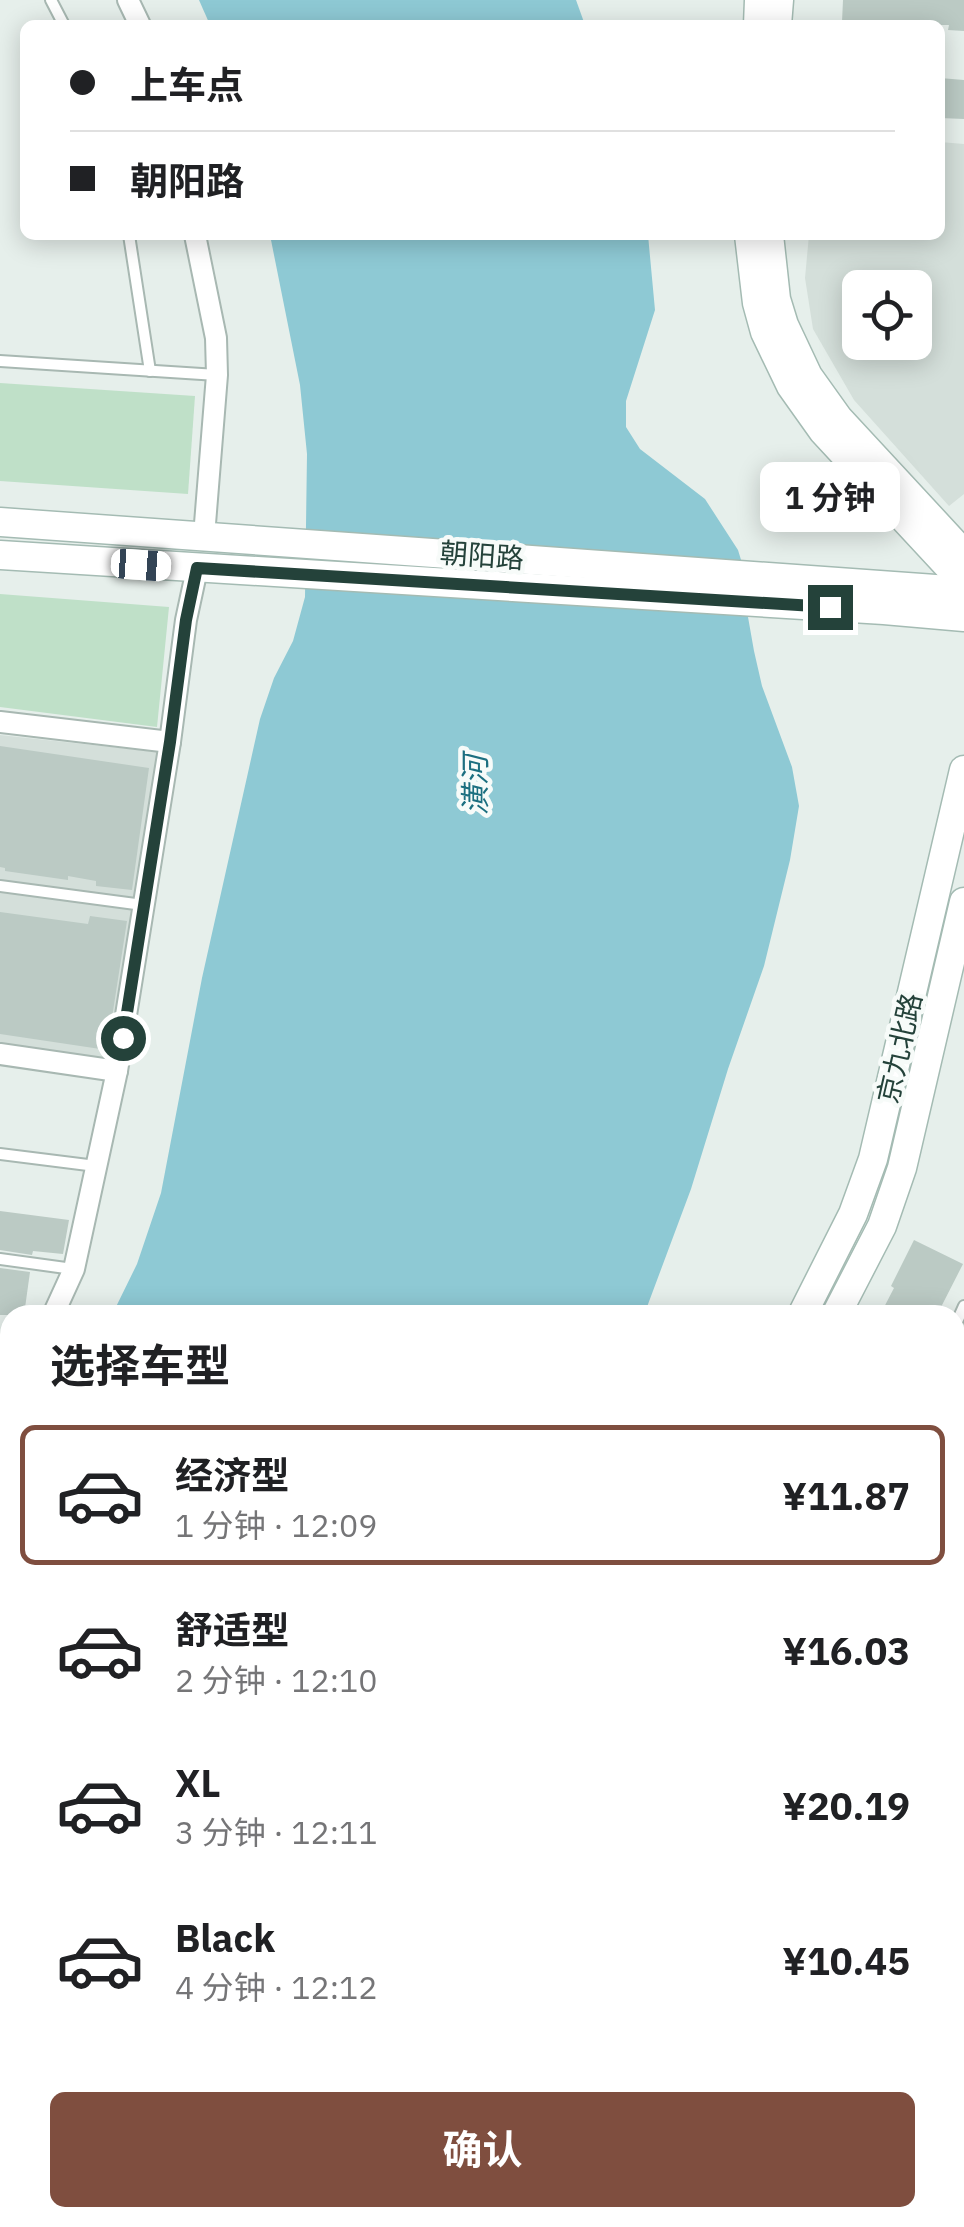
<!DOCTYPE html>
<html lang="zh">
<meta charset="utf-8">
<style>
:root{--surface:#fff;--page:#f6f6f6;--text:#202124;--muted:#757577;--line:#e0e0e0;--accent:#7f4e3f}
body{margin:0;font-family:"IBM Plex Sans","Noto Sans SC",sans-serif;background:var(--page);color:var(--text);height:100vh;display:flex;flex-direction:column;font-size:38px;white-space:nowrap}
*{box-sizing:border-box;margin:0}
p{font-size:32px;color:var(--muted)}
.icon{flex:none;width:55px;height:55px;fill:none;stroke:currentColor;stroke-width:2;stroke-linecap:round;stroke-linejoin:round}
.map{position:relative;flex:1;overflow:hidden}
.drawer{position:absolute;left:0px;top:1305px;width:965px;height:922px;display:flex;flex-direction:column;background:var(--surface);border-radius:30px 30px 0 0;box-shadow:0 5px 25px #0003}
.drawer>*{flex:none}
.top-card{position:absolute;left:20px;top:20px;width:925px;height:220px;border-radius:15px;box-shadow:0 5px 25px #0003;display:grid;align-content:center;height:220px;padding:0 50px;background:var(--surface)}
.controls{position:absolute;left:842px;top:270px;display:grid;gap:20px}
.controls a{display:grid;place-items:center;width:90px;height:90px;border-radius:15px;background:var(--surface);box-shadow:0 5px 25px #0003;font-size:50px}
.end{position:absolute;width:45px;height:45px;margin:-22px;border:12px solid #24423a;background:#fff;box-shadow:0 0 0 5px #fff}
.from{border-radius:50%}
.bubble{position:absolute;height:70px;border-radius:15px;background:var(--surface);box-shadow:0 5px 25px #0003;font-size:32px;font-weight:700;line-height:70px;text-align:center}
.car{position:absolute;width:30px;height:60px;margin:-30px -15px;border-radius:12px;box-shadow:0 0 8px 2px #0007;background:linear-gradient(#fff 24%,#345 0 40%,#fff 0 76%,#345 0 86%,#fff 0)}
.top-card b{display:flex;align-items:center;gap:35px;height:95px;font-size:38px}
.top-card b+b{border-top:2px solid var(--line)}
.top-card i{width:25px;height:25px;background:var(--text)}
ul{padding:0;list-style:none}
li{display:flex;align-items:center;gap:30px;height:140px;margin:0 20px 15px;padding:0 30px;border:5px solid transparent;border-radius:15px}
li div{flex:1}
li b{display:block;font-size:38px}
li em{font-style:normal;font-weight:700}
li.current{border-color:var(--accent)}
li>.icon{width:90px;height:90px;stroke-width:1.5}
h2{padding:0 50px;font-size:45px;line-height:120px}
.primary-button{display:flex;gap:20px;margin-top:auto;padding:20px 50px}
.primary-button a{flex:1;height:115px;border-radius:15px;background:var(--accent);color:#fff;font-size:40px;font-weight:700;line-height:115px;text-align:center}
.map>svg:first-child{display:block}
</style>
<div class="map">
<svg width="964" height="2227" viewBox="0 0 964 2227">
<rect width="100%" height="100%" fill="#e6efeb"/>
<g fill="#d4dfda" fill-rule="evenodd">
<path d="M 940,142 L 964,144 L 964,494 L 949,506 L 854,400 L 813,329 L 805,278 L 809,235 L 940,235 ZM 860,288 L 915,288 L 915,342 L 860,342 Z"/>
<path d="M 0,735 L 157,752 L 112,1065 L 0,1048 Z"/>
<path d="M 955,1947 L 964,1948 L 964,2227 L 833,2227 L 833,2218 L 955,2218 Z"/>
</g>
<g fill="#bfe0c8">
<path d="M 0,383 L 195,396 L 188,494 L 0,481 Z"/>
<path d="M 0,594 L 169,607 L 157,727 L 0,707 Z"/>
</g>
<g fill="#8ec9d4">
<path d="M 199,0 L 576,0 L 585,25 L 210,25 Z"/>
<path d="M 270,235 L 648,235 L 655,310 L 626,401 L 626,427 L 640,449 L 705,499 L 738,550 L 745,573 L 748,617 L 754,651 L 762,686 L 792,767 L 799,806 L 790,860 L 764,966 L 728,1069 L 691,1189 L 644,1315 L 112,1315 L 137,1264 L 161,1193 L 202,978 L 260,719 L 274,678 L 293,641 L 305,597 L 307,454 L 300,385 Z"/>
<path d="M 10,1478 L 10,2218 L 210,2218 L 206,2227 L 0,2227 L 0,1493 Z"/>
</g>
<g fill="#bbcac4">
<path d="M 843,0 L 964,0 L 964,31 L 948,30 L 949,25 L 869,25 L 842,22 Z"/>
<path d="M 940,78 L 964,80 L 964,119 L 940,118 Z"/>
<path d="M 0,746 L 149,768 L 132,890 L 96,886 L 96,881 L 68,876 L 68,880 L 5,871 L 5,868 L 0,867 Z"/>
<path d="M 0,912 L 88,924 L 90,916 L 127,921 L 107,1050 L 0,1034 Z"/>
<path d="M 0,1211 L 69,1220 L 63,1254 L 33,1251 L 32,1255 L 0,1250 Z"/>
<path d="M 914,1240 L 963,1264 L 939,1311 L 930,1306 L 926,1315 L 880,1315 L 894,1288 L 891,1286 Z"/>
<path d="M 0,1268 L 30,1272 L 24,1315 L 0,1315 Z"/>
</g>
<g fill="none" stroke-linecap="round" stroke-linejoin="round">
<defs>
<g id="service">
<path d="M 51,0 L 64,25"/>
<path d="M 129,235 L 150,371"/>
<path d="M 0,361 L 217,375"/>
<path d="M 0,886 L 143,905"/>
<path d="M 0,1154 L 96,1166"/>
<path d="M 0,1259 L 73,1269"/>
<path d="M 955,1326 L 964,1306"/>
<path d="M 955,1739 L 964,1740"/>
</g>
<g id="minor">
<path d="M 128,0 L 140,25"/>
<path d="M 195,235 L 216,338 L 217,375 L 204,536"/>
<path d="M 0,722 L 170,742"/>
<path d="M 0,1054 L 117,1071"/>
<path d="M 53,1315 L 74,1269 L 117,1071 L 170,742 L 186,620 L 197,569"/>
<path d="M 0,1411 L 10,1393"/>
<path d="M 955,1485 L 964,1490"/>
</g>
<g id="secondary">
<path d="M 758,25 L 759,0"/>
<path d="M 777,25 L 779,0"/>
<path d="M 749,235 L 757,303 L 765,332 L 791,386 L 823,431 L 964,583"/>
<path d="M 769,235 L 776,299 L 784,325 L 808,376 L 838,418 L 964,554"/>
<path d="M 0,522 L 964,591"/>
<path d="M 0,555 L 884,610 L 964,617"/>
<path d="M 802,1315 L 853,1214 L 873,1159 L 964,770"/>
<path d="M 836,1315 L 882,1226 L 902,1168 L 964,902"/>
<path d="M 955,1917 L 964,1917"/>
<path d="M 344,2227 L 349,2218"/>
<path d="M 379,2227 L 383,2218"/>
</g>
</defs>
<use href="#service" stroke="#a8b8b2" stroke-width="14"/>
<use href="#minor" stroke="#a8b8b2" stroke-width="24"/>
<use href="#secondary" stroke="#a4bbb3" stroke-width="31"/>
<use href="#service" stroke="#fff" stroke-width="10"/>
<use href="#minor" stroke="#fff" stroke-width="20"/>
<use href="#secondary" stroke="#fff" stroke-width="28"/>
</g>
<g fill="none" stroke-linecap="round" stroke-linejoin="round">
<path stroke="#24423a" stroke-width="12" d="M 123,1038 L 170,742 L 186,620 L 197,568 L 830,607"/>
</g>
<g text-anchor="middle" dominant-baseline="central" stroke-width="9" stroke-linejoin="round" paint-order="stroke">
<g font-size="28" fill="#24423a" stroke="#f7fbf9">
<text transform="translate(482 555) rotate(4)">朝阳路</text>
<text transform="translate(899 1048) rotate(-77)">京九北路</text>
</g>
<g font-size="30" font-style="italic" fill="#1c6f80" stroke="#f7fbf9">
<text transform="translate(474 785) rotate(-90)">潢河</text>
</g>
</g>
</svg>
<div class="controls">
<a><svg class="icon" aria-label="locate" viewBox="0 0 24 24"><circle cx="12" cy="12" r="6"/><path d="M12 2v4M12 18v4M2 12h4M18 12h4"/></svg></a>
</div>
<i class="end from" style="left:123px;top:1038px"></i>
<i class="end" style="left:830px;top:607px"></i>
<div class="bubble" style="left:760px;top:462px;width:140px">1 分钟</div>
<i class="car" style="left:141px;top:565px;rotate:94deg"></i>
<div class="top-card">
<b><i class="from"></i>上车点</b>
<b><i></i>朝阳路</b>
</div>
<section class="drawer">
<h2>选择车型</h2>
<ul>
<li class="current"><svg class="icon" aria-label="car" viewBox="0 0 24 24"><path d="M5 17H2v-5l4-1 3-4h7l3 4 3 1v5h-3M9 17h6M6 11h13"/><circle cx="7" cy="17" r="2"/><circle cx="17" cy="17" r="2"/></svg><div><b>经济型</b><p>1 分钟 · 12:09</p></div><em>¥11.87</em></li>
<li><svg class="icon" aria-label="car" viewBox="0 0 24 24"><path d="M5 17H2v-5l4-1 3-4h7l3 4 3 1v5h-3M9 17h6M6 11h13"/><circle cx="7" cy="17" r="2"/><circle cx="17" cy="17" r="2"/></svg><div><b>舒适型</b><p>2 分钟 · 12:10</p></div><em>¥16.03</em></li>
<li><svg class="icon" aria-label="car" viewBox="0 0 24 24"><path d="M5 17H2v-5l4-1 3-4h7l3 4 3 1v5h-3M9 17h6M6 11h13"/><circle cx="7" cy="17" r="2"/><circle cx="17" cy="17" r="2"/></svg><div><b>XL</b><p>3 分钟 · 12:11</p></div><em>¥20.19</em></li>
<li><svg class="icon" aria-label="car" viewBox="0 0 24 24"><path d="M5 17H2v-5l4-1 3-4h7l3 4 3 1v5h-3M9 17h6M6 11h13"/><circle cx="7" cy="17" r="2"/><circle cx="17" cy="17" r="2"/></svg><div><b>Black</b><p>4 分钟 · 12:12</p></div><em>¥10.45</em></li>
</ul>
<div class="primary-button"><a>确认</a></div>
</section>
</div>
